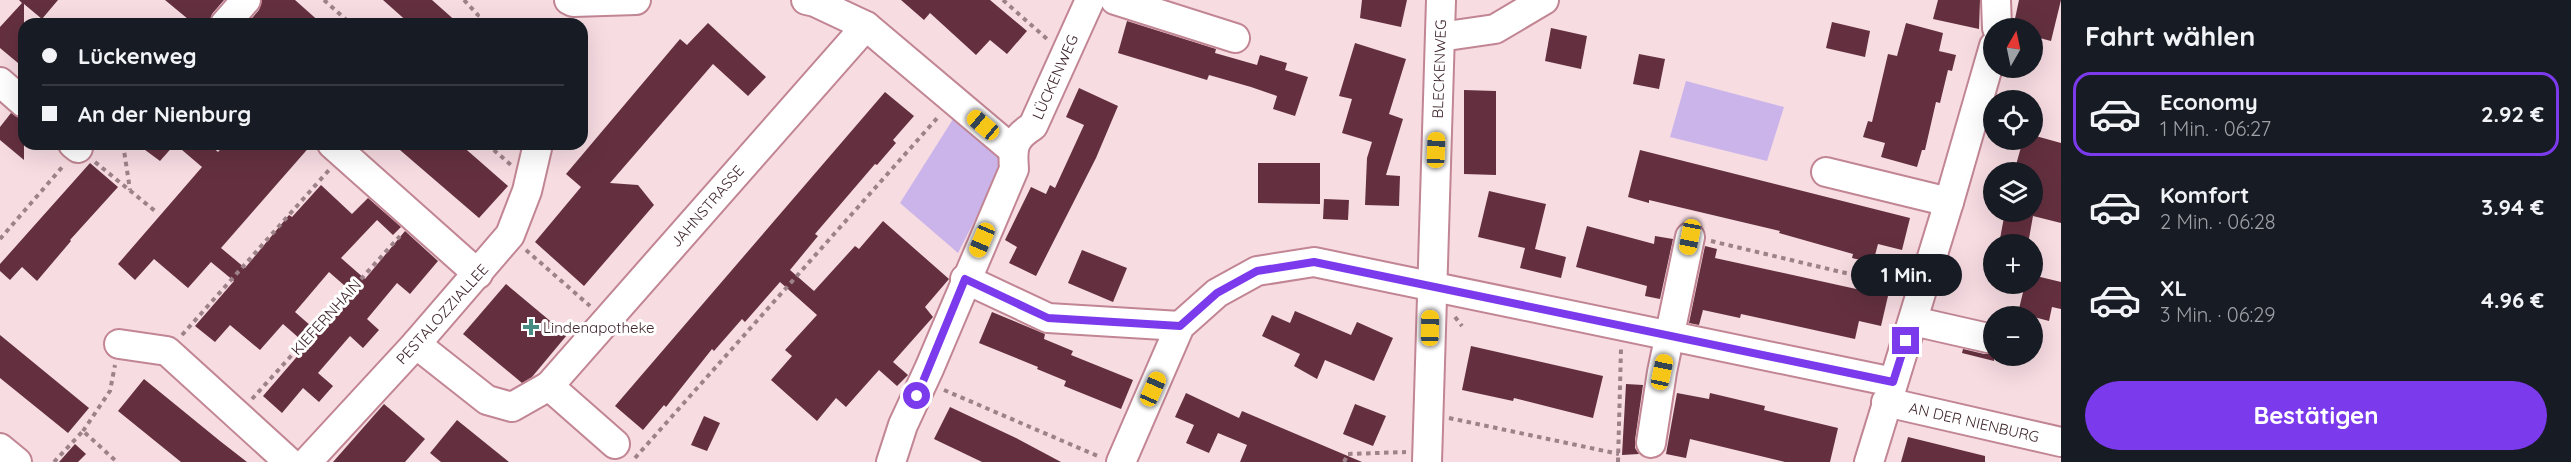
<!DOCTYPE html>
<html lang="de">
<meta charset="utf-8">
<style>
:root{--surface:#171b24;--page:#20242c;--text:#f1f3f6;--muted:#9ea1a6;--line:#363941;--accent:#7c3aed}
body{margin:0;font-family:Quicksand,sans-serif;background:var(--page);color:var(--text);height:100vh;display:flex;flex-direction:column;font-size:22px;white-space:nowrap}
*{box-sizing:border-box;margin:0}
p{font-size:20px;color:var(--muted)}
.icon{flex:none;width:33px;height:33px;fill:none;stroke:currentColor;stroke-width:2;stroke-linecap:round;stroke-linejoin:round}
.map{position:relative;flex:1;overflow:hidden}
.details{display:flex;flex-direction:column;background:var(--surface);width:510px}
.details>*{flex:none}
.hud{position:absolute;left:18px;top:18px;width:570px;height:132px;border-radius:18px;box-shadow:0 6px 24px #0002;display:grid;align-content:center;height:132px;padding:0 24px;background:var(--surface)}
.needle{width:39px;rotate:9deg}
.buttons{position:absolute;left:1983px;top:18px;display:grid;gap:12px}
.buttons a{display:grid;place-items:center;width:60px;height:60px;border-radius:50%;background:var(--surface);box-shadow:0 6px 24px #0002;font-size:30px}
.end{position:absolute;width:27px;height:27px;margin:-14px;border:8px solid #7c3aed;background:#fff;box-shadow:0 0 0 3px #fff}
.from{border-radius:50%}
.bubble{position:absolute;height:42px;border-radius:21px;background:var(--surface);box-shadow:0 6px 24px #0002;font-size:20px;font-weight:700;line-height:42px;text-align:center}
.car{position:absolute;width:18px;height:36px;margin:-18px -9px;border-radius:8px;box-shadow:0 0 4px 2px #0007;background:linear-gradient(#f5c518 24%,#345 0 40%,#f5c518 0 76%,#345 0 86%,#f5c518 0)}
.hud b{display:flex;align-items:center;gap:21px;height:57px;font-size:22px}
.hud b+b{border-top:2px solid var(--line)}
.hud i{width:15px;height:15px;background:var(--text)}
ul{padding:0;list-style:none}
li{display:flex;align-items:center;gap:18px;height:84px;margin:0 12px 9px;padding:0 12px;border:3px solid transparent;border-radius:18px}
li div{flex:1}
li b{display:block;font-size:22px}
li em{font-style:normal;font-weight:700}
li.current{border-color:var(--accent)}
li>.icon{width:54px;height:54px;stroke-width:1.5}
h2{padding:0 24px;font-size:27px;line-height:72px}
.primary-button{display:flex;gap:12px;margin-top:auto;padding:12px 24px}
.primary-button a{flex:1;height:69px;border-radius:36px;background:var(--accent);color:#fff;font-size:24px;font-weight:700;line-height:69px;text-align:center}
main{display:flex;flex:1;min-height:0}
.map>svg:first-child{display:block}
</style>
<main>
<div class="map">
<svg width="2061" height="462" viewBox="0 0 2061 462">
<rect width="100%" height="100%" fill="#f7dce2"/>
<g fill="#cab4ea">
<path d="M 1686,81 L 1784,107 L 1767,161 L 1670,137 Z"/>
<path d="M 955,116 L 1005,161 L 958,253 L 900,203 Z"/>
</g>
<g fill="#64303f" fill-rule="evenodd">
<path d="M 19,0 L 58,0 L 42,19 L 24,4 L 24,68 L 0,48 L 0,27 L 22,3 Z"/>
<path d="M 165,0 L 224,0 L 212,14 L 209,24 L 194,24 Z"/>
<path d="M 262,0 L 295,0 L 322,24 L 247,24 L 259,10 Z"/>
<path d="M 383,0 L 432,0 L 459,24 L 410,24 Z"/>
<path d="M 901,0 L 990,0 L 1027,31 L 1007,54 L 990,40 L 976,55 L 930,13 L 924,20 Z"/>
<path d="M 1362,0 L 1407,0 L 1401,27 L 1360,18 Z"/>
<path d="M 1938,0 L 1980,0 L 1979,29 L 1933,19 Z"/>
<path d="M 2019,0 L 2061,0 L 2051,41 L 2032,36 L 2032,28 L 2013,28 Z"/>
<path d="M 1127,21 L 1216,49 L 1215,53 L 1257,65 L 1260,55 L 1287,63 L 1285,70 L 1308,77 L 1295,116 L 1273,109 L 1277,96 L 1251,87 L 1209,75 L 1207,80 L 1118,53 Z"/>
<path d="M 1832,22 L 1870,31 L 1865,57 L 1826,48 Z"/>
<path d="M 708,23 L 766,77 L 748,96 L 713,64 L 610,183 L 638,185 L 654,205 L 584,286 L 535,242 L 581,187 L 566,174 L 680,39 L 687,45 Z"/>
<path d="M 1906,23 L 1943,33 L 1939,51 L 1956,55 L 1952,71 L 1948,70 L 1940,103 L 1936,102 L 1925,150 L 1922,150 L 1917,167 L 1881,157 L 1885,143 L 1863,137 L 1868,121 L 1872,122 L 1888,54 L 1897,56 Z"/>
<path d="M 1551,28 L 1587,36 L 1581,69 L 1545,61 Z"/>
<path d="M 1355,43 L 1406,59 L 1389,114 L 1403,119 L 1386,175 L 1400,176 L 1399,206 L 1365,205 L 1367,158 L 1372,142 L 1342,133 L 1352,99 L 1339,96 Z"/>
<path d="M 1639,54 L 1665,59 L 1659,89 L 1633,84 Z"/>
<path d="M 1079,88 L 1118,106 L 1096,158 L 1036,276 L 1009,263 L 1017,247 L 1005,240 L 1031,187 L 1046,194 L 1050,185 L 1055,188 L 1084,125 L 1066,117 Z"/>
<path d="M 1464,90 L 1496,91 L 1496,175 L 1464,174 Z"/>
<path d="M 885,92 L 914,116 L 893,140 L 896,143 L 877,165 L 875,164 L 815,234 L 818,236 L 790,270 L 814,291 L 855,246 L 859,249 L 883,221 L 949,279 L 925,307 L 933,317 L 893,362 L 908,375 L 897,386 L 879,370 L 846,407 L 836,398 L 817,421 L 771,380 L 792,356 L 785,350 L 817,315 L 780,282 L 745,322 L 742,319 L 714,351 L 712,349 L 666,407 L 664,405 L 643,430 L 615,406 Z"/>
<path d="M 11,113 L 24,119 L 24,160 L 0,140 L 0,127 Z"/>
<path d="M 2032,135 L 2061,143 L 2061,223 L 2033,216 L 2028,244 L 1999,244 L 2005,212 L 2032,212 L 2032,172 L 2014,172 L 2023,140 L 2032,140 Z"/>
<path d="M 137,144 L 175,144 L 160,161 Z"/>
<path d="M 175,144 L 209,144 L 218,152 L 225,144 L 312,144 L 221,248 L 245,268 L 289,215 L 292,217 L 321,185 L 352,214 L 368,198 L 401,227 L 393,235 L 377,220 L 341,258 L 365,279 L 405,231 L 438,261 L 410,294 L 397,283 L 367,319 L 379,330 L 363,348 L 350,336 L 318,373 L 333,386 L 319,402 L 303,388 L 282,413 L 263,396 L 307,345 L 283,324 L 260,350 L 230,325 L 215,342 L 195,326 L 234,281 L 211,262 L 188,288 L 154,259 L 135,280 L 118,264 L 202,167 ZM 329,272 L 353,293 L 319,333 L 295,312 Z"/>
<path d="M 393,144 L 460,144 L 508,186 L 479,218 Z"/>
<path d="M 1640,150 L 1910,218 L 1902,250 L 1878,244 L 1873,263 L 1852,258 L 1853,254 L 1779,233 L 1780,231 L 1649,200 L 1649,203 L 1628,197 Z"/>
<path d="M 90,163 L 118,187 L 70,240 L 71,241 L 37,281 L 22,267 L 10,280 L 0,271 L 0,264 Z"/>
<path d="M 1258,163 L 1320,163 L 1320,204 L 1258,203 Z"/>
<path d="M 1489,191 L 1546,204 L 1535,249 L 1566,257 L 1561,278 L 1520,268 L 1525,248 L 1478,237 Z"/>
<path d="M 1324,199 L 1349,200 L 1348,220 L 1323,219 Z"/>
<path d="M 1587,226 L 1654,244 L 1655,236 L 1673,239 L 1660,299 L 1645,296 L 1647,286 L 1576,267 Z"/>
<path d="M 1705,246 L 1717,249 L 1715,258 L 1888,296 L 1881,326 L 1859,321 L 1855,339 L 1741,314 L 1740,318 L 1703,310 L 1699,325 L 1689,323 Z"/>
<path d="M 1082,250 L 1127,268 L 1113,302 L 1068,283 Z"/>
<path d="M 2032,275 L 2061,282 L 2061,309 L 2052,307 L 2049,321 L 2018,313 L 2025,284 L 2032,284 Z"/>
<path d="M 506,284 L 567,335 L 532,377 L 522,383 L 463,334 Z"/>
<path d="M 1295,311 L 1351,335 L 1357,322 L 1393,338 L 1374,381 L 1325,360 L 1317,379 L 1294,366 L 1300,354 L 1262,336 L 1272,315 L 1290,323 Z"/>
<path d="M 992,312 L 1045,334 L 1044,339 L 1073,351 L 1071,355 L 1133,380 L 1121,409 L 1064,386 L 1066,381 L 1037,369 L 1038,367 L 979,343 Z"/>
<path d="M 0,335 L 89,408 L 68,433 L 0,378 Z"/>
<path d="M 1471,346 L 1603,376 L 1593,418 L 1514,398 L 1513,401 L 1462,390 Z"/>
<path d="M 1963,349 L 1984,354 L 1994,353 L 1994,361 L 1962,353 Z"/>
<path d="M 144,379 L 220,441 L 247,462 L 181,462 L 118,411 Z"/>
<path d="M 1626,384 L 1643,385 L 1635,440 L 1635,448 L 1639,454 L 1622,455 Z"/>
<path d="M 1186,393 L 1239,418 L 1242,411 L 1362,462 L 1240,462 L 1247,445 L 1218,433 L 1209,453 L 1186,443 L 1194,425 L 1175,417 Z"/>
<path d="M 1677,393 L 1709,399 L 1710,393 L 1765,406 L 1764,410 L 1838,428 L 1830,462 L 1785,462 L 1690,439 L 1686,458 L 1666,454 Z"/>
<path d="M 384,404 L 425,439 L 405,462 L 333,462 Z"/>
<path d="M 1355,404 L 1386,416 L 1373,446 L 1343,434 Z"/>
<path d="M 950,407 L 1016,438 L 1061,462 L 982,462 L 934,439 Z"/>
<path d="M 704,416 L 720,423 L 707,451 L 691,445 Z"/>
<path d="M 457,420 L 509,462 L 441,462 L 430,453 Z"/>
<path d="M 1908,437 L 1985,456 L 1985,462 L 1901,462 Z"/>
<path d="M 75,444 L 86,454 L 78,462 L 59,462 Z"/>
</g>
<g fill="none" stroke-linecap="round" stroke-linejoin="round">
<defs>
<g id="minor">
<path d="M 569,0 L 573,2 L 636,0"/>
<path d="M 806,0 L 815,2 L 866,26 L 1013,150"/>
<path d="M 1115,0 L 1235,38"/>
<path d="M 1996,0 L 1997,28"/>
<path d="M 225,24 L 246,0"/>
<path d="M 1440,37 L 1495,29 L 1544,0"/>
<path d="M 0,82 L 24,103"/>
<path d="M 73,144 L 78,148"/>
<path d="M 332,144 L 478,274"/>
<path d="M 1826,172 L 1949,202 L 1869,462"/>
<path d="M 1949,202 L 1994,46"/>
<path d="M 965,279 L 1048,318 L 1180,326"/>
<path d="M 1913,321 L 1988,338"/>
<path d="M 119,344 L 167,351 L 289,462"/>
<path d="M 416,344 L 487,400 L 512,407 L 549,386 L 866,26"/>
<path d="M 549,386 L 615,444"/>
<path d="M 1886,402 L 2061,442"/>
<path d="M 1651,443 L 1662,372 L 1690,237"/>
<path d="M 0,448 L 17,462"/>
<path d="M 307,462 L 416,344 L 510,235 L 527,191 L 538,144"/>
<path d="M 891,462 L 903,425 L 929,369 L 1014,169 C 1012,146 1014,138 1033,126 L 1090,0"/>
<path d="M 1121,462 L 1180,326 L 1217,293 L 1257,271 L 1314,262 L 1893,382"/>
<path d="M 1427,462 L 1441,0"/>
</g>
</defs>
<use href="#minor" stroke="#c18593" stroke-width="32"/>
<g stroke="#9d8389" stroke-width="4" stroke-dasharray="4.5 4.5" stroke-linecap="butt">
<path d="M 324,0 L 351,24"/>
<path d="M 464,0 L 478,15 L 476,18"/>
<path d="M 1003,0 L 1047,39"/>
<path d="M 123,144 L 130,190"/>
<path d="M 487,144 L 511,165"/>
<path d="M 95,162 L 155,211"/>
<path d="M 0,239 L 64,165"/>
<path d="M 1711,241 L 1900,286"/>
<path d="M 526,250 L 590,306"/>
<path d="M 1455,317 L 1462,326"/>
<path d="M 182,335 L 329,170"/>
<path d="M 944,390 L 1100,457"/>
<path d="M 252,399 L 400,236"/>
<path d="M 1449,418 L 1619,454"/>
<path d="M 83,431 L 110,391 L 115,365"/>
<path d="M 635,458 L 939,116"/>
<path d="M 54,462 L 83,431 L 117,462"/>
<path d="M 1344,462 L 1348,454 L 1406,452"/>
<path d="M 1618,462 L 1621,349"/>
</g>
<use href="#minor" stroke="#fff" stroke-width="28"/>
</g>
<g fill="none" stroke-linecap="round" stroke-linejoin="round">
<path stroke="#7c3aed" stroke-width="8" d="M 917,396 L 965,279 L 1048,318 L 1180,326 L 1217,293 L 1257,271 L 1314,262 L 1893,382 L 1906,341"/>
</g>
<path fill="#478c82" stroke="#fff" stroke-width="2" d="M528 318h6v6h6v6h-6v6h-6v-6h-6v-6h6z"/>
<g text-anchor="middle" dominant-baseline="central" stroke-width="6" stroke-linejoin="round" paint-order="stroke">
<g font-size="15" fill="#3f262c" stroke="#fff">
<text transform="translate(1439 69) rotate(-88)">BLECKENWEG</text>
<text transform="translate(1055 77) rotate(-66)">LÜCKENWEG</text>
<text transform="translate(707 206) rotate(-49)">JAHNSTRASSE</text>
<text transform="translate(442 314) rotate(-48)">PESTALOZZIALLEE</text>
<text transform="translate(326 317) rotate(-48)">KIEFERNHAIN</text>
<text transform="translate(1974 422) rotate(13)">AN DER NIENBURG</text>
</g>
<g font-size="15" fill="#3f262c" stroke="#fff" text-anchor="start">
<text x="543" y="327">Lindenapotheke</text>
</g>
</g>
</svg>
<div class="buttons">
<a><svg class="needle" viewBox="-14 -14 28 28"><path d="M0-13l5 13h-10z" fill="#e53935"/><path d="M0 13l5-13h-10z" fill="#9ea1a6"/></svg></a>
<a><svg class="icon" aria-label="locate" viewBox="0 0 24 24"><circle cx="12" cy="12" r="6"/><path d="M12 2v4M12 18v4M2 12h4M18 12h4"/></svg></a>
<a><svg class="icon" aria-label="layers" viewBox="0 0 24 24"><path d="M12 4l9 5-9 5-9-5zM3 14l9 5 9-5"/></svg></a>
<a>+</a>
<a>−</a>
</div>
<i class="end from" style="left:917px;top:396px"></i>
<i class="end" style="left:1906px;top:341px"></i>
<div class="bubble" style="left:1851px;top:254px;width:111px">1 Min.</div>
<i class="car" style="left:983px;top:125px;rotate:310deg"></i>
<i class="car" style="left:1436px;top:150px;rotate:2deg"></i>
<i class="car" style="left:1690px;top:237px;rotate:191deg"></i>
<i class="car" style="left:982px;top:240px;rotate:203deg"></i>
<i class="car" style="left:1430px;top:328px;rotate:1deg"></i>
<i class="car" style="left:1662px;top:372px;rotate:12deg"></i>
<i class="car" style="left:1153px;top:389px;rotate:24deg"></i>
<div class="hud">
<b><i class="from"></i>Lückenweg</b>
<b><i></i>An der Nienburg</b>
</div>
</div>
<section class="details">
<h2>Fahrt wählen</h2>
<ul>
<li class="current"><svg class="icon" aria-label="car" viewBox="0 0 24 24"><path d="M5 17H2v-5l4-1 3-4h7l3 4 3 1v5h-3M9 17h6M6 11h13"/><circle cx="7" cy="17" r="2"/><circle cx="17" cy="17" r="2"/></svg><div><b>Economy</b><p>1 Min. · 06:27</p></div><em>2.92 €</em></li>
<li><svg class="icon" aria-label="car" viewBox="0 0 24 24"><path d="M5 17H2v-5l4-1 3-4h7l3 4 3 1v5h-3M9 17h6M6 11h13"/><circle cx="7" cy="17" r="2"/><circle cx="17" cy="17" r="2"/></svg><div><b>Komfort</b><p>2 Min. · 06:28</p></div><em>3.94 €</em></li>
<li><svg class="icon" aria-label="car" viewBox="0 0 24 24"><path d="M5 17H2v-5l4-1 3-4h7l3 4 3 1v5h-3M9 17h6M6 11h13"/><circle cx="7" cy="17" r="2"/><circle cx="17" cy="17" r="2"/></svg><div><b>XL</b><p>3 Min. · 06:29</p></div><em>4.96 €</em></li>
</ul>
<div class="primary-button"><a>Bestätigen</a></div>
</section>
</main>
